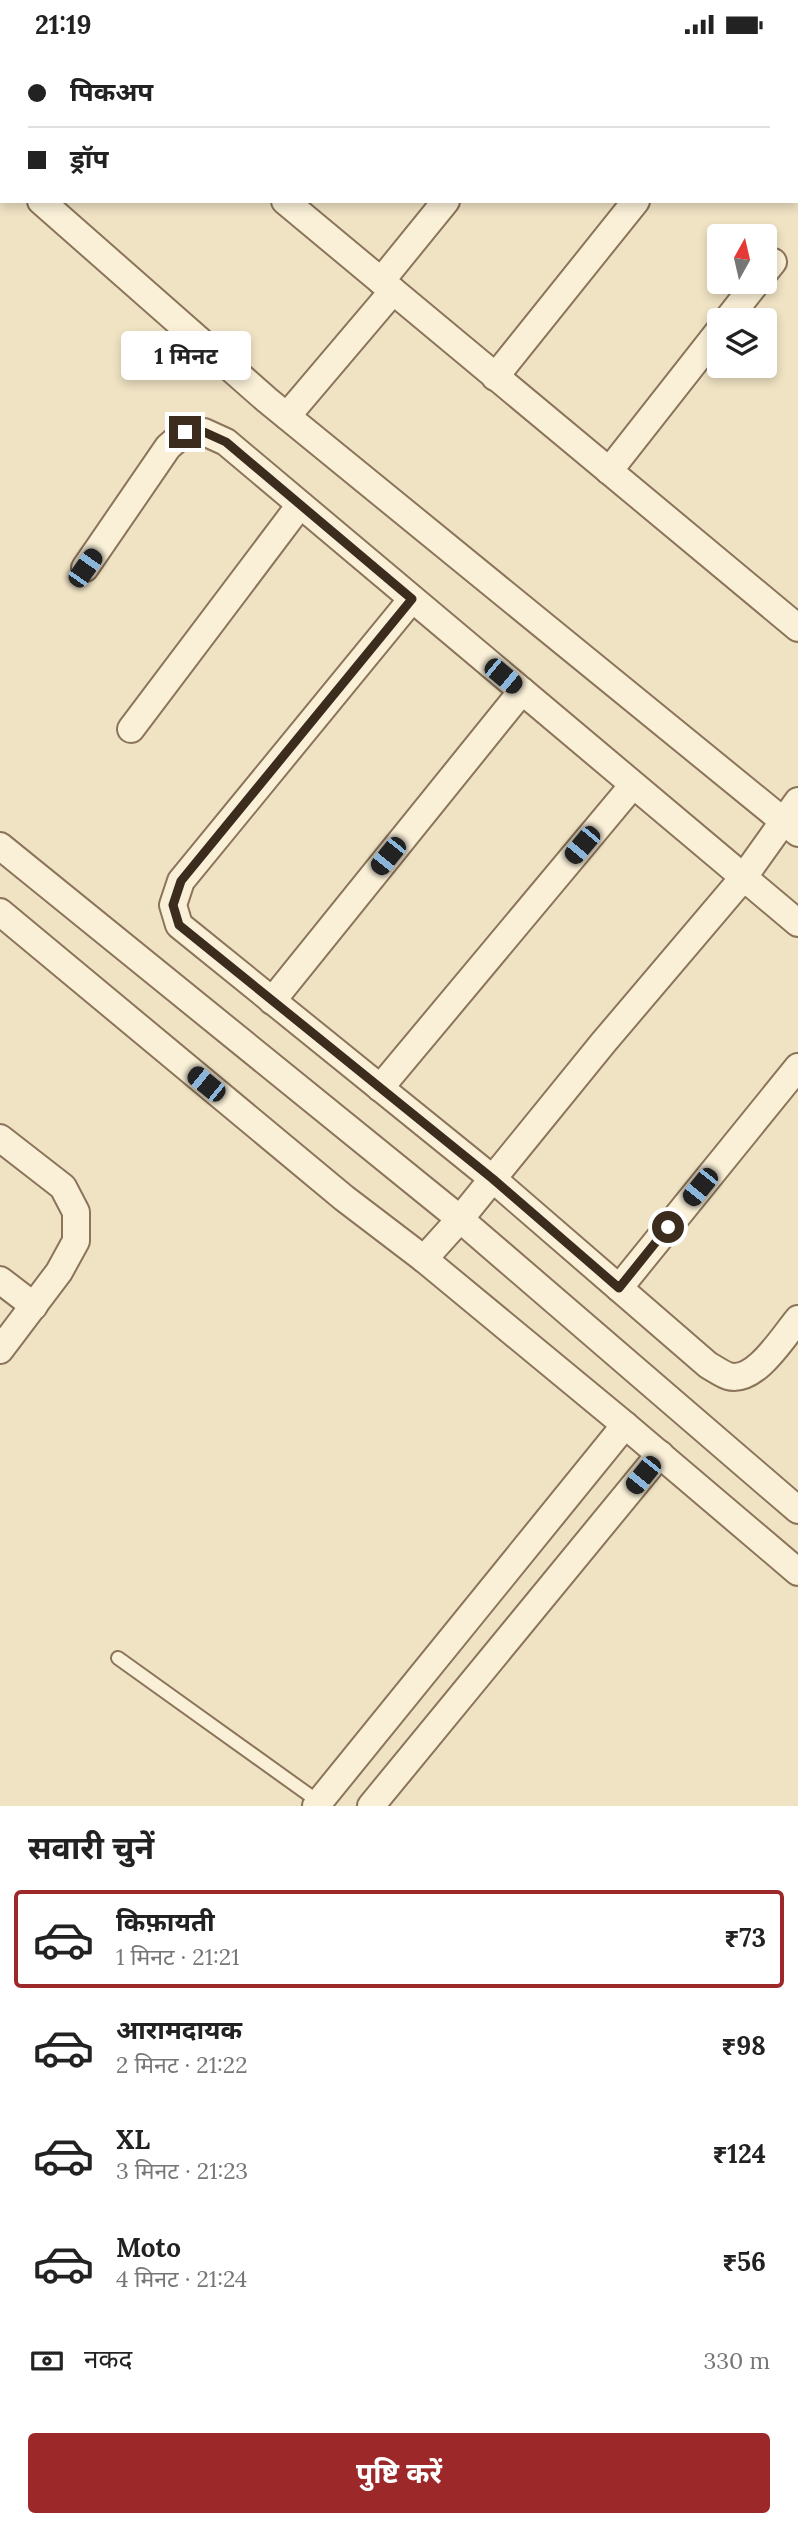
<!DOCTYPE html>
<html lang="hi">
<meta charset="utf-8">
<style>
:root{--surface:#fff;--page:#f6f6f6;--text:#222;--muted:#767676;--line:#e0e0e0;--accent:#9d2829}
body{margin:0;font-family:Lora,"Noto Sans Devanagari",serif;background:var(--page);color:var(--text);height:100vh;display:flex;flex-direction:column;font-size:26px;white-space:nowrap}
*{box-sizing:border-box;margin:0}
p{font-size:23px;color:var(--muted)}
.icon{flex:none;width:38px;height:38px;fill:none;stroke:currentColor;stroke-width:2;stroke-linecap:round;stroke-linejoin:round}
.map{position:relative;height:1757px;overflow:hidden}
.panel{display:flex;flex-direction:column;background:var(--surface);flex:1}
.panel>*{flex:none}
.top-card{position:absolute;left:0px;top:0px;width:798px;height:154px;box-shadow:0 4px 10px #0003;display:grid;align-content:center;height:154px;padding:0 28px;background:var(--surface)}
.needle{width:46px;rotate:8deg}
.controls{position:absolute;left:707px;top:175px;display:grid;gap:14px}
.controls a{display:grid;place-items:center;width:70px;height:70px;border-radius:7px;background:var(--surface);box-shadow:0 4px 10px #0003;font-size:35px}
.end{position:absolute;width:32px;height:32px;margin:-16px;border:9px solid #3b2c1e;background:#fff;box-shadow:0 0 0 4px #fff}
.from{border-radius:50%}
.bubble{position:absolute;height:49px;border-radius:7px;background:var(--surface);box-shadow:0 4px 10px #0003;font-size:23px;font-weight:700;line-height:49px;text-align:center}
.car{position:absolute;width:21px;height:42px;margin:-21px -10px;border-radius:9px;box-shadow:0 0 5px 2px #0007;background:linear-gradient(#222 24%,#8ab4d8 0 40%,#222 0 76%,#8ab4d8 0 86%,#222 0)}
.top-card b{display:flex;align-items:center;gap:24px;height:66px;font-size:26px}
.top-card b+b{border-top:2px solid var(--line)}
.top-card i{width:18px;height:18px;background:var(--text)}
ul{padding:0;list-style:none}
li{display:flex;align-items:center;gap:21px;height:98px;margin:0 14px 10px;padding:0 14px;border:4px solid transparent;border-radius:7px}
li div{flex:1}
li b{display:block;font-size:26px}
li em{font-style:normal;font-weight:700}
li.on{border-color:var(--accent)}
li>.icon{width:63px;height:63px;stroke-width:1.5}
h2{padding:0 28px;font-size:32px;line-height:84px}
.pay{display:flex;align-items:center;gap:18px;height:77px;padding:0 28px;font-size:26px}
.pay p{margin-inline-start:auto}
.cta{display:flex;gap:14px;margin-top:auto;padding:14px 28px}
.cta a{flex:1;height:80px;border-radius:7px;background:var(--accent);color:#fff;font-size:28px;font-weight:700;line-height:80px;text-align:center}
.status{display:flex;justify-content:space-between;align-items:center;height:49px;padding:0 35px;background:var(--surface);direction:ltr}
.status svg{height:19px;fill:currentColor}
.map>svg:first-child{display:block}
</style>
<div class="status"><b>21:19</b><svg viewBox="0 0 49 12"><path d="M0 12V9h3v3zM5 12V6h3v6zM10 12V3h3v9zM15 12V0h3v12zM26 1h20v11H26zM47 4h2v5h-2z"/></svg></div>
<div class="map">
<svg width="798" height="1757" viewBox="0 0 798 1757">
<rect width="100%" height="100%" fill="#f0e3c4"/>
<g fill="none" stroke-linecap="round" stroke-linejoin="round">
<defs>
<path id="lane" d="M 118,1609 L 319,1753"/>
<g id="street">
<path d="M 101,0 L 104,2"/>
<path d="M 187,2 L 189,0"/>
<path d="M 384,2 L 385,0"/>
<path d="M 569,2 L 570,0"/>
<path d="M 0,116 L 2,117"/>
<path d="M 41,152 L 267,351 L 798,784"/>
<path d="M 285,152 L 798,579"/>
<path d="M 765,223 L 773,213"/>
<path d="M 381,232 L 446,152"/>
<path d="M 727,271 L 757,233"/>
<path d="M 495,328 L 636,152"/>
<path d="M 287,367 L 393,242"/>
<path d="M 609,422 L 719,282"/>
<path d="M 85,519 L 168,398 L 185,383 L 204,383 L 226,393 L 798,874"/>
<path d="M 412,550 L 181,832 L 173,856 L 179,876 L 493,1130 L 708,1316 C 715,1320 722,1325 728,1327 C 755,1335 783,1288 798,1270"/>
<path d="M 131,680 L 300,456"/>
<path d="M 0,797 L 460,1170 L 798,1461"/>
<path d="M 0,863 L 344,1149 L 424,1210 L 625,1376 L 798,1523"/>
<path d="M 272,952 L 522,642"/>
<path d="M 380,1039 L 633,736"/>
<path d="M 0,1089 L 63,1138 L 76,1163 L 76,1192 L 59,1223 L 0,1301"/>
<path d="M 424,1210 L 460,1170 L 603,994 L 743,829 L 798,752"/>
<path d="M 0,1231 L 34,1257"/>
<path d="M 619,1239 L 798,1018"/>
<path d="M 316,1757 L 625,1376"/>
<path d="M 371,1757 L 660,1405"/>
</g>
</defs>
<use href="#lane" stroke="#8b745a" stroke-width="16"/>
<use href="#street" stroke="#8b745a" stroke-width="30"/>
<use href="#lane" stroke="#faf0d8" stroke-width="12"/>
<use href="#street" stroke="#faf0d8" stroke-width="26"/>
</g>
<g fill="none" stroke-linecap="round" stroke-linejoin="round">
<path stroke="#3b2c1e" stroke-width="9" d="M 185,383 L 204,383 L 226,393 L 412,550 L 181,832 L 173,856 L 179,876 L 493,1130 L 619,1239 L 668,1178"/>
</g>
</svg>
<div class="controls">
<a><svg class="needle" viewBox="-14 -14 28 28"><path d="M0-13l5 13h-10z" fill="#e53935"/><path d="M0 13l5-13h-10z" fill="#767676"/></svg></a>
<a><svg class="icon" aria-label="layers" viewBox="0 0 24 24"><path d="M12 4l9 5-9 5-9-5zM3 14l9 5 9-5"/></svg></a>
</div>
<i class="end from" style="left:668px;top:1178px"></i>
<i class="end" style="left:185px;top:383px"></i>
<div class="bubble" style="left:121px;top:282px;width:130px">1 मिनट</div>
<i class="car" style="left:85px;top:519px;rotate:35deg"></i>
<i class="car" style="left:503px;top:627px;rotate:130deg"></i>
<i class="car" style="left:582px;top:796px;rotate:220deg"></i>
<i class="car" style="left:388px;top:807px;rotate:219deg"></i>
<i class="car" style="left:206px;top:1035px;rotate:309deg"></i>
<i class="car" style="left:700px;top:1138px;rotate:219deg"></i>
<i class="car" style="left:643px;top:1426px;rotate:219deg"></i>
<div class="top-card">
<b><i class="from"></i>पिकअप</b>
<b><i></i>ड्रॉप</b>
</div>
</div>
<section class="panel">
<h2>सवारी चुनें</h2>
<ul>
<li class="on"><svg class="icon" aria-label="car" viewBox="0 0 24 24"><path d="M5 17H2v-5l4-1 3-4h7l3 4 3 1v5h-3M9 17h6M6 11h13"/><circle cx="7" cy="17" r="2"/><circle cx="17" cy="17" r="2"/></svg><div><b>किफ़ायती</b><p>1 मिनट · 21:21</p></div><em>₹73</em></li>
<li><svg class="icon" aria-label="car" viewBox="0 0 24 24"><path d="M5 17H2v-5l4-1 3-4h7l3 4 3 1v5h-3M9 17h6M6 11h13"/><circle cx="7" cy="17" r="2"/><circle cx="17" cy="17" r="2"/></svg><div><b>आरामदायक</b><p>2 मिनट · 21:22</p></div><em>₹98</em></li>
<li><svg class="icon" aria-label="car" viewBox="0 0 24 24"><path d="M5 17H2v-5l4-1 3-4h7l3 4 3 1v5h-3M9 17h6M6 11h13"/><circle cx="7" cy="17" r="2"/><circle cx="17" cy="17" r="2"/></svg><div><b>XL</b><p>3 मिनट · 21:23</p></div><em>₹124</em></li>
<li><svg class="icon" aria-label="car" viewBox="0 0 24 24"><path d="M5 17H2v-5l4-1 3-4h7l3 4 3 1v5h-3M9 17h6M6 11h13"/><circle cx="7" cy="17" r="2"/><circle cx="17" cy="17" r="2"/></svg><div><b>Moto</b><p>4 मिनट · 21:24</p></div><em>₹56</em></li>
</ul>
<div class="pay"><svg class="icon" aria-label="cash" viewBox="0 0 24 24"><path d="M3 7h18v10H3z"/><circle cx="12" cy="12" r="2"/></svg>नकद<p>330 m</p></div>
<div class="cta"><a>पुष्टि करें</a></div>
</section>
